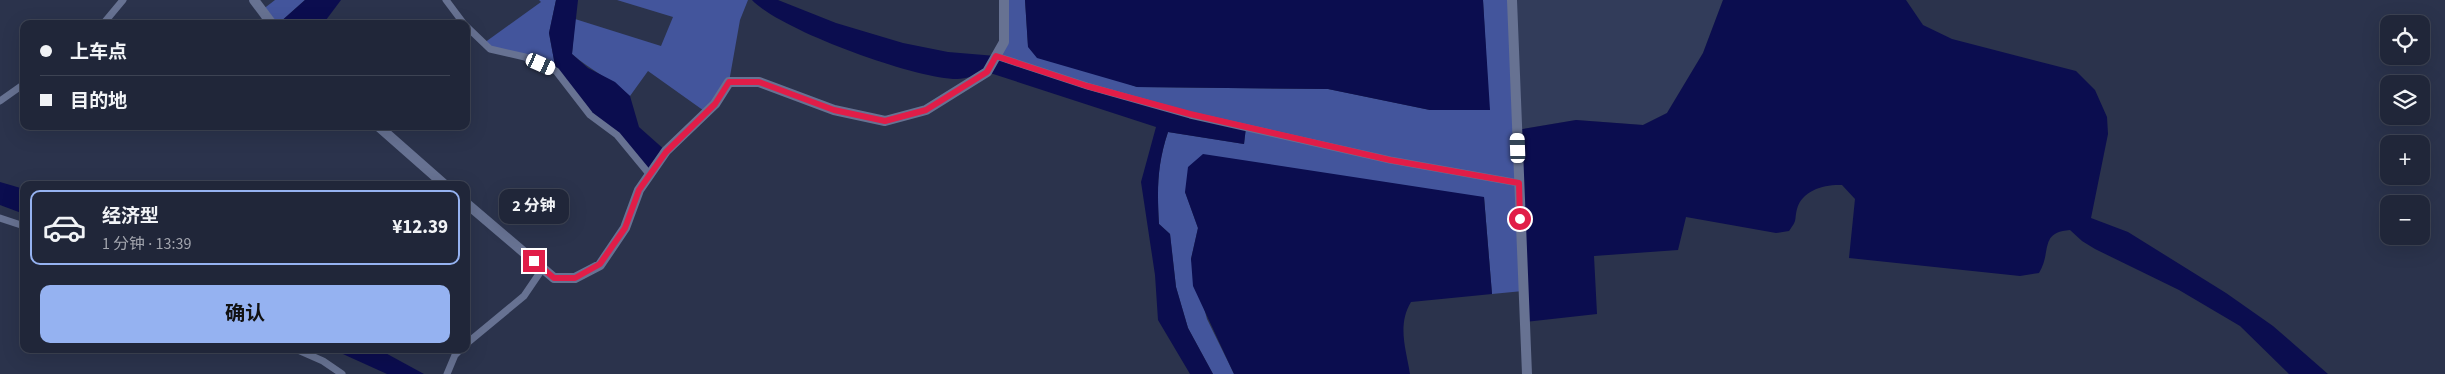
<!DOCTYPE html>
<html lang="zh">
<meta charset="utf-8">
<style>
:root{--surface:#202639;--page:#282e41;--text:#f1f3f6;--muted:#a2a5ae;--line:#3d4353;--accent:#95b2f1}
body{margin:0;font-family:"Source Sans 3","Noto Sans SC",sans-serif;background:var(--page);color:var(--text);height:100vh;display:flex;flex-direction:column;font-size:19px;white-space:nowrap}
*{box-sizing:border-box;margin:0}
p{font-size:16px;color:var(--muted)}
.icon{flex:none;width:28px;height:28px;fill:none;stroke:currentColor;stroke-width:2;stroke-linecap:round;stroke-linejoin:round}
.map{position:relative;flex:1;overflow:hidden}
.drawer{position:absolute;left:20px;top:181px;width:450px;height:172px;display:flex;flex-direction:column;background:var(--surface);border-radius:10px;box-shadow:0 5px 20px #0002,0 0 0 1px var(--line)}
.drawer>*{flex:none}
.guide{position:absolute;left:20px;top:20px;width:450px;height:110px;border-radius:10px;box-shadow:0 5px 20px #0002,0 0 0 1px var(--line);display:grid;align-content:center;height:110px;padding:0 20px;background:var(--surface)}
.controls{position:absolute;left:2380px;top:15px;display:grid;gap:10px}
.controls a{display:grid;place-items:center;width:50px;height:50px;border-radius:10px;background:var(--surface);box-shadow:0 5px 20px #0002,0 0 0 1px var(--line);font-size:25px}
.end{position:absolute;width:22px;height:22px;margin:-11px;border:6px solid #e11d48;background:#fff;box-shadow:0 0 0 2px #fff}
.from{border-radius:50%}
.bubble{position:absolute;height:35px;border-radius:10px;background:var(--surface);box-shadow:0 5px 20px #0002,0 0 0 1px var(--line);font-size:16px;font-weight:700;line-height:35px;text-align:center}
.car{position:absolute;width:15px;height:30px;margin:-15px -8px;border-radius:6px;box-shadow:0 0 4px 1px #0007;background:linear-gradient(#fff 24%,#345 0 40%,#fff 0 76%,#345 0 86%,#fff 0)}
.guide b{display:flex;align-items:center;gap:18px;height:48px;font-size:19px}
.guide b+b{border-top:1px solid var(--line)}
.guide i{width:12px;height:12px;background:var(--text)}
ul{padding:9px 0 0;list-style:none}
li{display:flex;align-items:center;gap:15px;height:75px;margin:0 10px 8px;padding:0 10px;border:2px solid var(--line);border-radius:10px}
li div{flex:1}
li b{display:block;font-size:19px}
li em{font-style:normal;font-weight:700}
li.on{border-color:var(--accent)}
li>.icon{width:45px;height:45px;stroke-width:1.5}
.primary-button{display:flex;gap:10px;margin-top:auto;padding:10px 20px}
.primary-button a{flex:1;height:58px;border-radius:10px;background:var(--accent);color:#111;font-size:20px;font-weight:700;line-height:58px;text-align:center}
.map>svg:first-child{display:block}
</style>
<div class="map">
<svg width="2445" height="374" viewBox="0 0 2445 374">
<rect width="100%" height="100%" fill="#2b334c"/>
<path fill="#323c5a" d="M 1512,0 L 1723,0 L 1703,53 L 1667,113 L 1643,125 L 1576,120 L 1517,130 Z"/>
<g fill="#43559c">
<path d="M 275,0 L 305,0 L 278,24 L 272,24 L 262,10 Z"/>
<path d="M 539,0 L 556,0 L 549,33 L 556,71 L 490,49 L 484,43 L 541,2 Z"/>
<path d="M 617,0 L 748,0 L 740,20 L 729,82 L 707,113 L 648,71 L 630,96 C 612,80 590,70 572,54 L 575,19 L 661,46 L 673,17 Z"/>
<path d="M 1004,0 L 1025,0 L 1028,46 L 1137,87 L 1328,89 L 1430,110 L 1489,110 L 1483,0 L 1512,0 L 1523,291 L 1492,294 L 1484,197 L 1185,192 L 1198,228 L 1191,259 L 1207,319 L 1234,374 L 1213,374 L 1188,328 L 1176,287 L 1170,234 L 1159,224 C 1157,190 1157,165 1168,132 L 1244,144 L 1246,127 L 1190,115 L 996,56 L 1004,42 Z"/>
</g>
<g fill="#0b0d4f">
<path d="M 305,0 L 341,0 L 323,24 L 278,24 Z"/>
<path d="M 556,0 L 578,0 L 572,54 L 588,68 L 615,82 L 630,96 L 639,127 L 666,151 L 650,175 L 617,135 L 590,115 L 556,71 L 549,33 Z"/>
<path d="M 752,0 L 778,0 L 836,23 L 903,43 L 948,52 L 996,56 L 1087,86 L 1246,127 L 1244,144 L 1168,132 C 1157,165 1157,190 1159,224 L 1170,234 L 1176,287 L 1188,328 L 1213,374 L 1190,374 L 1158,320 L 1155,275 L 1141,182 L 1156,127 L 987,72 C 977,75 966,79 957,79 C 915,79 780,30 752,0 Z"/>
<path d="M 1025,0 L 1483,0 L 1490,110 L 1430,110 L 1328,89 L 1137,87 L 1037,58 L 1028,47 Z"/>
<path d="M 1723,0 L 1906,0 L 1923,25 L 1952,39 L 2076,71 L 2095,90 L 2107,117 L 2108,134 L 2091,218 L 2128,232 L 2226,293 L 2273,326 L 2328,374 L 2289,374 L 2240,326 L 2179,290 L 2095,249 L 2082,241 L 2070,230 C 2039,232 2052,252 2039,273 L 2020,276 L 1849,258 L 1855,199 L 1842,185 C 1825,184 1802,190 1797,209 C 1794,221 1798,219 1789,231 L 1776,233 L 1686,217 L 1678,250 L 1594,256 L 1597,314 L 1525,322 L 1517,130 L 1576,120 L 1643,125 L 1667,113 L 1703,53 Z"/>
<path d="M 1203,154 L 1484,197 L 1492,294 L 1411,302 C 1397,325 1406,349 1410,374 L 1234,374 L 1193,286 L 1191,259 L 1198,228 L 1185,192 L 1188,167 Z"/>
<path d="M 0,182 L 24,189 L 24,214 L 0,205 Z"/>
<path d="M 334,350 L 380,350 L 424,374 L 387,374 Z"/>
</g>
<g fill="none" stroke-linecap="round" stroke-linejoin="round">
<g stroke="#677292" stroke-width="7">
<path d="M 446,0 L 464,24"/>
<path d="M 103,24 L 123,0"/>
<path d="M 466,26 L 490,49 L 525,57 L 556,71 L 590,115 L 617,135 L 650,175"/>
<path d="M 996,56 L 1087,86 L 1190,115 L 1390,160 L 1519,183"/>
<path d="M 0,101 L 24,84"/>
<path d="M 0,218 L 24,226"/>
<path d="M 466,344 L 524,296 L 543,268"/>
<path d="M 298,350 L 323,361 L 342,374"/>
<path d="M 447,374 L 455,355 L 460,350"/>
</g>
<g stroke="#677292" stroke-width="10">
<path d="M 254,0 L 272,24"/>
<path d="M 1512,0 L 1527,374"/>
<path d="M 378,126 L 445,185"/>
<path d="M 466,203 L 554,278 L 575,278 L 600,265 L 625,228 L 639,190 L 666,151 L 715,104 L 729,82 L 759,82 L 834,110 L 885,121 L 926,110 L 987,72 L 1004,42 L 1004,0"/>
</g>
</g>
<g fill="none" stroke-linecap="round" stroke-linejoin="round">
<path stroke="#e11d48" stroke-width="6" d="M 534,261 L 554,278 L 575,278 L 600,264 L 625,228 L 639,190 L 666,152 L 715,104 L 729,82 L 759,82 L 834,110 L 885,121 L 926,110 L 987,72 L 996,56 L 1087,86 L 1190,114 L 1390,160 L 1519,183 L 1520,219"/>
</g>
</svg>
<div class="controls">
<a><svg class="icon" aria-label="locate" viewBox="0 0 24 24"><circle cx="12" cy="12" r="6"/><path d="M12 2v4M12 18v4M2 12h4M18 12h4"/></svg></a>
<a><svg class="icon" aria-label="layers" viewBox="0 0 24 24"><path d="M12 4l9 5-9 5-9-5zM3 14l9 5 9-5"/></svg></a>
<a>+</a>
<a>−</a>
</div>
<i class="end from" style="left:1520px;top:219px"></i>
<i class="end" style="left:534px;top:261px"></i>
<div class="bubble" style="left:499px;top:189px;width:70px">2 分钟</div>
<i class="car" style="left:541px;top:64px;rotate:114deg"></i>
<i class="car" style="left:1518px;top:148px;rotate:358deg"></i>
<div class="guide">
<b><i class="from"></i>上车点</b>
<b><i></i>目的地</b>
</div>
<section class="drawer">
<ul>
<li class="on"><svg class="icon" aria-label="car" viewBox="0 0 24 24"><path d="M5 17H2v-5l4-1 3-4h7l3 4 3 1v5h-3M9 17h6M6 11h13"/><circle cx="7" cy="17" r="2"/><circle cx="17" cy="17" r="2"/></svg><div><b>经济型</b><p>1 分钟 · 13:39</p></div><em>¥12.39</em></li>
</ul>
<div class="primary-button"><a>确认</a></div>
</section>
</div>
